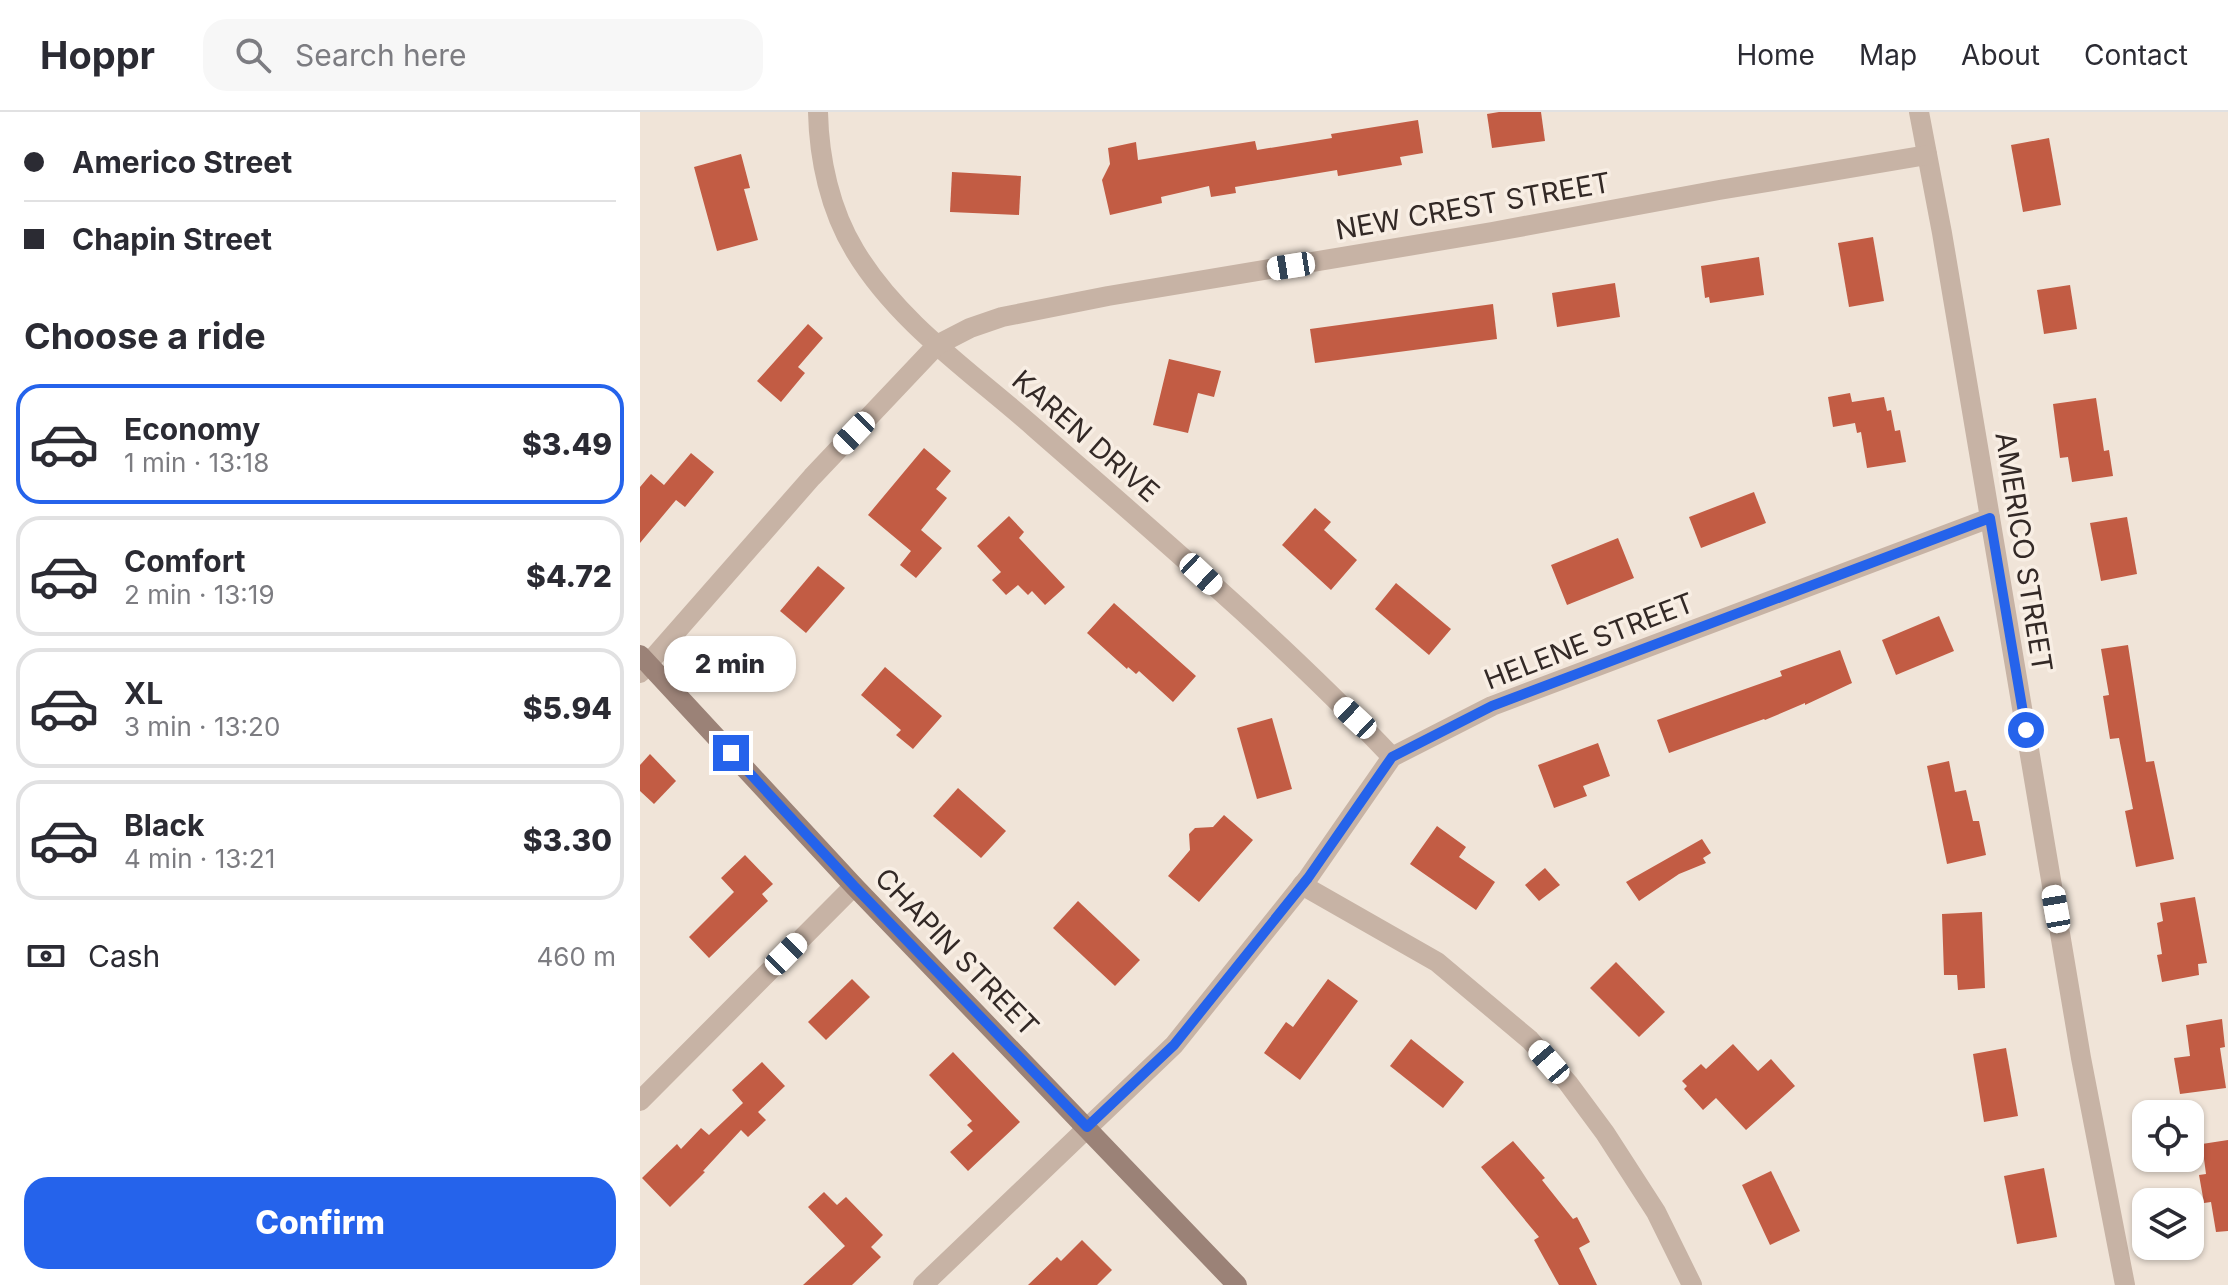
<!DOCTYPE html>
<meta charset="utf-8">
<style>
:root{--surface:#fff;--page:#f7f7f7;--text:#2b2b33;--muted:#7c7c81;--line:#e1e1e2;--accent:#2563eb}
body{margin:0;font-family:Inter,sans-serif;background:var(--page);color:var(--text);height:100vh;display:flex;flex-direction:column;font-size:30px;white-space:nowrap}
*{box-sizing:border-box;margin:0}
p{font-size:26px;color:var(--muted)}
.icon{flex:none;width:44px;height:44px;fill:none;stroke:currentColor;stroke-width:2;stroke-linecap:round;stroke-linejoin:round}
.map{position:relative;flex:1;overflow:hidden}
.sheet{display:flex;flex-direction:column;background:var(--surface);width:640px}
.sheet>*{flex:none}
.top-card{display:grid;align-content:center;height:176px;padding:0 24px;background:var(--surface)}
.controls{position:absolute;left:1492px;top:988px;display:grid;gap:16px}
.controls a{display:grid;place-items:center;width:72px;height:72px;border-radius:16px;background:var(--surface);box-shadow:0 2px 6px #0004;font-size:40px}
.end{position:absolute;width:36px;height:36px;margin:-18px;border:10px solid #2563eb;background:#fff;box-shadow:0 0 0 4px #fff}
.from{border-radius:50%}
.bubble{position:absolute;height:56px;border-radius:24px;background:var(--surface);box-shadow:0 2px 6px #0004;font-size:26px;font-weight:800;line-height:56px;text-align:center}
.car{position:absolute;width:24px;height:48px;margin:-24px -12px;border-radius:10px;box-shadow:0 0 6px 2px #0007;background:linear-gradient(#fff 24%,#345 0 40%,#fff 0 76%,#345 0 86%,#fff 0)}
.top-card b{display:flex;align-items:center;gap:28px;height:76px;font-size:30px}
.top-card b+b{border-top:2px solid var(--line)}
.top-card i{width:20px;height:20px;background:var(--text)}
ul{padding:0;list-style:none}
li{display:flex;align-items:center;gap:24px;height:120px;margin:0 16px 12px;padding:0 8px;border:4px solid var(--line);border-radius:24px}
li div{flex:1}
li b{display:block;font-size:30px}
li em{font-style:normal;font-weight:800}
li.on{border-color:var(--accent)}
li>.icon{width:72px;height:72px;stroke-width:1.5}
h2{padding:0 24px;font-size:36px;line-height:96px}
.pay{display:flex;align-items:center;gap:20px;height:88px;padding:0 24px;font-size:30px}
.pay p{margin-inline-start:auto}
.primary-button{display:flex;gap:16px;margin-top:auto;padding:16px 24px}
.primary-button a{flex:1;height:92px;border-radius:24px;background:var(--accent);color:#fff;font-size:32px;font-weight:800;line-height:92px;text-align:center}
header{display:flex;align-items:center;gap:48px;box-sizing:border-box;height:112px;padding:0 40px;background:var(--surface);border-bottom:2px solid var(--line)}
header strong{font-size:38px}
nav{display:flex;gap:44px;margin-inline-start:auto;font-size:28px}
.search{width:560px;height:72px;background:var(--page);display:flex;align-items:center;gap:20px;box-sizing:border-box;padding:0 28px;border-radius:24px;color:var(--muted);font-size:30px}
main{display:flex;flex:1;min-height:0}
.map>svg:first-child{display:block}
</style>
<header>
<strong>Hoppr</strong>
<div class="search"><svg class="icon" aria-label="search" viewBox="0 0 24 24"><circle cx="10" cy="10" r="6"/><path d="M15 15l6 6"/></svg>Search here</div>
<nav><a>Home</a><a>Map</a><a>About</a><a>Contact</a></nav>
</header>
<main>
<section class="sheet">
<div class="top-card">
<b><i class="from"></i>Americo Street</b>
<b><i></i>Chapin Street</b>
</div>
<h2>Choose a ride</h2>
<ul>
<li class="on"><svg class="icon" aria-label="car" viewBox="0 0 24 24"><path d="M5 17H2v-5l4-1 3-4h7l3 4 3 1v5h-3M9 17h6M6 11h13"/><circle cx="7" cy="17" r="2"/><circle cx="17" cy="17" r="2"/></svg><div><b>Economy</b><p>1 min · 13:18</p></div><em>$3.49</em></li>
<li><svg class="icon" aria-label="car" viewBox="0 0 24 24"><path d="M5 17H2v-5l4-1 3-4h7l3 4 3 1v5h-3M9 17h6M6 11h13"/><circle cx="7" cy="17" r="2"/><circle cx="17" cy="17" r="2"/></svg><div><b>Comfort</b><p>2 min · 13:19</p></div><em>$4.72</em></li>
<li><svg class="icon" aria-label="car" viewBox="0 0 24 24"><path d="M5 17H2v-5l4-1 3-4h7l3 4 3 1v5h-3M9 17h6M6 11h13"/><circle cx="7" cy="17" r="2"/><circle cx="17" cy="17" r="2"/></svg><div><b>XL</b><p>3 min · 13:20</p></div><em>$5.94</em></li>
<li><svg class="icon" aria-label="car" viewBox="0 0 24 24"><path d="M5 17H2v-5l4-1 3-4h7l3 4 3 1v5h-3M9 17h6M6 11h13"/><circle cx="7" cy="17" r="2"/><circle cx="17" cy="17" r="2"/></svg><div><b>Black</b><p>4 min · 13:21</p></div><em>$3.30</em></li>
</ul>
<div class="pay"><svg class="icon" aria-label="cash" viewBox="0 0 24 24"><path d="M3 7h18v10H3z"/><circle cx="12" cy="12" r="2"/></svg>Cash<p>460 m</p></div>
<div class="primary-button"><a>Confirm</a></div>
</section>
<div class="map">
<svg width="1588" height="1173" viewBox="0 0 1588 1173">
<rect width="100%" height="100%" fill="#f0e4d8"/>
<g fill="#c25c44">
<path d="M 859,0 L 901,0 L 905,29 L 852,36 L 847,2 Z"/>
<path d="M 778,8 L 783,41 L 760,45 L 762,53 L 698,64 L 697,58 L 595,75 L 596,81 L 571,85 L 569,74 L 521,85 L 522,91 L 470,103 L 462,68 L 470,52 L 468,36 L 496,30 L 498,48 L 615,29 L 617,38 L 692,26 L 691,22 Z"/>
<path d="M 1409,26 L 1421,93 L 1383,100 L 1371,33 Z"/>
<path d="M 101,42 L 110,76 L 104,77 L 118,128 L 77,139 L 54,55 Z"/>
<path d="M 312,60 L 381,64 L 379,103 L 310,100 Z"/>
<path d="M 1233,125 L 1244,189 L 1209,195 L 1198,131 Z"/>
<path d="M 1119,145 L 1124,183 L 1070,191 L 1069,185 L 1065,186 L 1061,154 Z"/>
<path d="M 975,171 L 980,205 L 917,215 L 912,181 Z"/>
<path d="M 1430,173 L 1437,217 L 1404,222 L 1397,178 Z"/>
<path d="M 853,192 L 857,227 L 675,251 L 670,217 Z"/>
<path d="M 168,212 L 183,226 L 158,255 L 165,261 L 141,290 L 117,269 Z"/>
<path d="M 529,247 L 581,259 L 574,285 L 558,281 L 548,321 L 513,313 Z"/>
<path d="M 1210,281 L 1212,290 L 1244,285 L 1247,299 L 1251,298 L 1255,319 L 1260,318 L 1266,350 L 1227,356 L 1221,320 L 1217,321 L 1215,311 L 1193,315 L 1188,285 Z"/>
<path d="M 1456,286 L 1464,339 L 1469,338 L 1473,364 L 1432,370 L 1428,345 L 1420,346 L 1413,292 Z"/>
<path d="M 284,336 L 311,359 L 296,377 L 307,386 L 281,418 L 302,436 L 276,466 L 260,453 L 271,439 L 228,403 Z"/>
<path d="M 51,341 L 74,360 L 45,395 L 36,388 L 0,431 L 0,375 L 11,362 L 24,373 Z"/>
<path d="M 1114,380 L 1126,411 L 1061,436 L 1049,405 Z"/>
<path d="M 675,396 L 691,410 L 684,418 L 717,448 L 691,478 L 642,433 Z"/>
<path d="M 369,404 L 384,420 L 379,426 L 425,475 L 405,493 L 392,479 L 388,483 L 378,473 L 366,483 L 352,468 L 361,460 L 337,434 Z"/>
<path d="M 1487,405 L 1497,462 L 1461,469 L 1450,411 Z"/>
<path d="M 978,426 L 994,466 L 927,493 L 911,453 Z"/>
<path d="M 178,454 L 205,476 L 166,521 L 140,499 Z"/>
<path d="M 756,471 L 811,517 L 789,543 L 735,497 Z"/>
<path d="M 474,491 L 556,564 L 533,590 L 499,559 L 496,562 L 488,555 L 487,557 L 447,521 Z"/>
<path d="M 1299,504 L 1314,539 L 1256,563 L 1242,528 Z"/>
<path d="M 1488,533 L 1506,650 L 1514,649 L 1534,747 L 1496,755 L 1485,699 L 1493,697 L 1479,626 L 1470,627 L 1463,584 L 1469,583 L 1461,537 Z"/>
<path d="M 1200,538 L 1212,571 L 1165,593 L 1165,591 L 1125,608 L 1124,607 L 1029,641 L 1017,608 L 1142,564 L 1140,559 Z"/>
<path d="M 245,555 L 302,604 L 273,637 L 256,623 L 261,618 L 221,583 Z"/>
<path d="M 632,606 L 652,677 L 617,687 L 597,616 Z"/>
<path d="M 958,631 L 970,664 L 943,674 L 947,684 L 914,696 L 898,653 Z"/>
<path d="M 10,642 L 36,669 L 14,692 L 0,679 L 0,653 Z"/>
<path d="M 1309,649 L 1315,680 L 1326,678 L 1333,709 L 1339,709 L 1346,743 L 1307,752 L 1287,654 Z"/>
<path d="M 318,676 L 366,719 L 341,746 L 293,704 Z"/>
<path d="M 584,703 L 613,728 L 559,790 L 528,764 L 550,738 L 549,722 L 555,716 L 573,715 Z"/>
<path d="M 797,714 L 826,735 L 819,745 L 855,770 L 836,798 L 770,752 Z"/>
<path d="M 1062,727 L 1071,741 L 1063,746 L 1066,751 L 1039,762 L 999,789 L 986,770 Z"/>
<path d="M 105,743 L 133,772 L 122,782 L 128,789 L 69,846 L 49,825 L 94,780 L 81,766 Z"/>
<path d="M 905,756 L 920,773 L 899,789 L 885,773 Z"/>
<path d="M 1555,785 L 1567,851 L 1558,852 L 1559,863 L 1522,870 L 1517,843 L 1522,842 L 1517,811 L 1523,809 L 1520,791 Z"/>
<path d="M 438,789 L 500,848 L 475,874 L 413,816 Z"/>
<path d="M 1342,800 L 1345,876 L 1318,878 L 1317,863 L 1304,863 L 1302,802 Z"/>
<path d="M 976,850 L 1025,900 L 999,925 L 950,876 Z"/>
<path d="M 212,867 L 230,885 L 186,928 L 168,910 Z"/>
<path d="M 688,867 L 718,889 L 660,968 L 624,941 L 646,910 L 653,915 Z"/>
<path d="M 1582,907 L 1585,935 L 1580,936 L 1586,976 L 1540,982 L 1534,946 L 1550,944 L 1546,913 Z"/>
<path d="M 771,927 L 824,970 L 803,996 L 750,954 Z"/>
<path d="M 1093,932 L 1118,959 L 1131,947 L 1155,974 L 1106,1018 L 1076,986 L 1063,998 L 1044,977 L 1047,974 L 1042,969 L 1061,952 L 1066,957 Z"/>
<path d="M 1366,936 L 1378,1004 L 1344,1010 L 1333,942 Z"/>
<path d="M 313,940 L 380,1010 L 328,1059 L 310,1040 L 333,1019 L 327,1013 L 332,1009 L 289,963 Z"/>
<path d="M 122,950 L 145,974 L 118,1000 L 126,1008 L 108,1025 L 101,1018 L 63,1059 L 65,1060 L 30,1095 L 2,1066 L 37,1032 L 41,1037 L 61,1016 L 69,1023 L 103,991 L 92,978 Z"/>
<path d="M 1588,1028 L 1588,1119 L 1576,1120 L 1571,1090 L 1564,1091 L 1559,1063 L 1566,1062 L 1562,1032 Z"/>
<path d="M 873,1029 L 905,1066 L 902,1068 L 933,1107 L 937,1105 L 950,1130 L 939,1136 L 957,1173 L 919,1173 L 894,1128 L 899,1125 L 841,1055 Z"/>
<path d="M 1404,1056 L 1417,1125 L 1377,1132 L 1364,1064 Z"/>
<path d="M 1131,1059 L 1160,1119 L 1130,1133 L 1102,1073 Z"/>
<path d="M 184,1080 L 197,1093 L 206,1085 L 243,1123 L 231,1135 L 241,1145 L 212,1173 L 163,1173 L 205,1134 L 168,1095 Z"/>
<path d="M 442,1128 L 472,1158 L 457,1173 L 388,1173 L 417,1145 L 421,1149 Z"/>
</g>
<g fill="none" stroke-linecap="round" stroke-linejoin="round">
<g stroke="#c7b3a5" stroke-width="20">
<path d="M 178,0 C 179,47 190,98 215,139 C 259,212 333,261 396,317 C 517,423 641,528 752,645"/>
<path d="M 1279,0 L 1302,121 L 1441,946 L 1485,1173"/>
<path d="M 0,561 L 172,365 L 297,233 L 330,216 L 362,205 L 468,184 L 852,120 L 1079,78 L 1287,43"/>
<path d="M 662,773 L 797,850 L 890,928 L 928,971 L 965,1021 L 1016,1100 L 1052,1173"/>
<path d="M 0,989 L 214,774"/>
<path d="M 283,1173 L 534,933 L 668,766 L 752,645 L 852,594 L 1350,406"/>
</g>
<path stroke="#9b8277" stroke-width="20" d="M 0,543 L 214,774 L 597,1173"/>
</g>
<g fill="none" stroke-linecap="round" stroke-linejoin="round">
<path stroke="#2563eb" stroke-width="10" d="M 91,641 L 214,774 L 447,1015 L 534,933 L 668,766 L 752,645 L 852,594 L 1350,406 L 1386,618"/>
</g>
<g text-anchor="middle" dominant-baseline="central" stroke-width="7" stroke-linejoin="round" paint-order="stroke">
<g font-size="28" fill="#332926" stroke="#f8eee4">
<text transform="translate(833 94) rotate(-10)">NEW CREST STREET</text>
<text transform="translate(446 324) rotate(41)">KAREN DRIVE</text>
<text transform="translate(1384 440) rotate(81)">AMERICO STREET</text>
<text transform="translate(949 529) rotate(-21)">HELENE STREET</text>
<text transform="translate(317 840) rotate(46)">CHAPIN STREET</text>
</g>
</g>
</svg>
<div class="controls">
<a><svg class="icon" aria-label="locate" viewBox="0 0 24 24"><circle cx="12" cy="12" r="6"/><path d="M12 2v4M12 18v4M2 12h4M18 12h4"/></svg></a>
<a><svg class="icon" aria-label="layers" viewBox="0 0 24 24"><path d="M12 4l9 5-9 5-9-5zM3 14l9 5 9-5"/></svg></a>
</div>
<i class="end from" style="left:1386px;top:618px"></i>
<i class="end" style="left:91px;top:641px"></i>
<div class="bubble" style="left:24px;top:524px;width:132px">2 min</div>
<i class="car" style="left:651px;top:154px;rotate:261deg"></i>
<i class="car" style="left:214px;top:321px;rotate:224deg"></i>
<i class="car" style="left:561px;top:462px;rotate:133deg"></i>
<i class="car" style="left:715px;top:606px;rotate:313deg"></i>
<i class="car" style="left:1416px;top:797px;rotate:350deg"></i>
<i class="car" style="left:146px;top:842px;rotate:45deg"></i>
<i class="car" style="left:909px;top:950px;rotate:319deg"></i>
</div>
</main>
